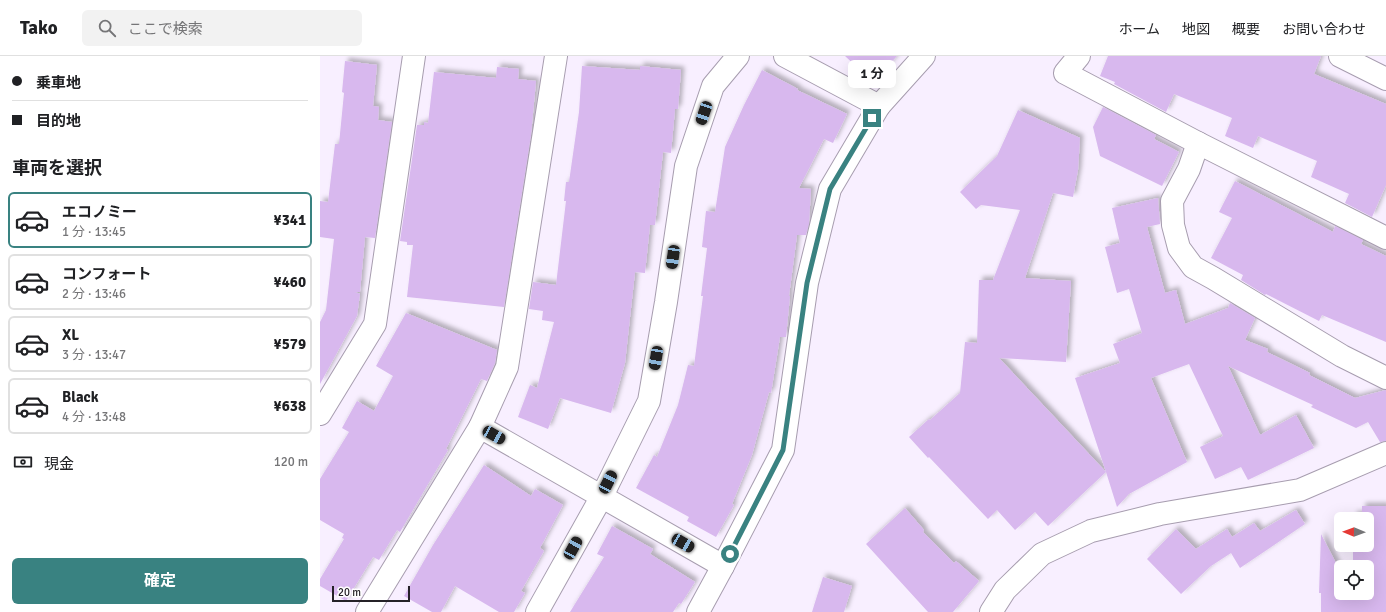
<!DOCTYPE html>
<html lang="ja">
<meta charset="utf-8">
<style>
:root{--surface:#fff;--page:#f2f2f2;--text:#202124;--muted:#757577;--line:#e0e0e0;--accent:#398281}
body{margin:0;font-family:Signika,"Noto Sans JP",sans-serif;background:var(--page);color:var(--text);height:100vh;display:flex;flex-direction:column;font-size:15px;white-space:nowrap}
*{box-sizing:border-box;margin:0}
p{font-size:13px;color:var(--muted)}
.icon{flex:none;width:22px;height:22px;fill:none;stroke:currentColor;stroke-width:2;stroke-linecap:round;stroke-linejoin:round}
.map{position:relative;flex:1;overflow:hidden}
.sheet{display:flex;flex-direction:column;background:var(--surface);width:320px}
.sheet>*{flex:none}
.guide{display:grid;align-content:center;height:88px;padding:0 12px;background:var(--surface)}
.needle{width:26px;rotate:271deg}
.tools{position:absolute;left:1014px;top:456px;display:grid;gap:8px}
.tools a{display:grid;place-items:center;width:40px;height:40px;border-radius:6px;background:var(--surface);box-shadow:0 4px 16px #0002;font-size:20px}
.scale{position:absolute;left:12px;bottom:10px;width:78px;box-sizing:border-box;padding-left:4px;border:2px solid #252127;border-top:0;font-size:11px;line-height:14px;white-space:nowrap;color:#252127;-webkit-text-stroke:3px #fff;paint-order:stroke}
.end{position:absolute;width:18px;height:18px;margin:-9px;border:5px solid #398281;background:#fff;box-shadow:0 0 0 2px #fff}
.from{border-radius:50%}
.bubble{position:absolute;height:28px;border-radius:6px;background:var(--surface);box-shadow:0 4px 16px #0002;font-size:13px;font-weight:700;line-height:28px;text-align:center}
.car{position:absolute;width:12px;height:24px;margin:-12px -6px;border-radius:5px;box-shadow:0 0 3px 1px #0007;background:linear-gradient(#222 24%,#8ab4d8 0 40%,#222 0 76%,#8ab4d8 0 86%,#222 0)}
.guide b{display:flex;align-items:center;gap:14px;height:38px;font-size:15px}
.guide b+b{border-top:1px solid var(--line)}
.guide i{width:10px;height:10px;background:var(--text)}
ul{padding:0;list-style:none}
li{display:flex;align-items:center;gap:12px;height:56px;margin:0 8px 6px;padding:0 4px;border:2px solid var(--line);border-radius:6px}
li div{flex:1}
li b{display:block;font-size:15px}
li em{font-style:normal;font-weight:700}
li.current{border-color:var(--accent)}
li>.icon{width:36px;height:36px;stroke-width:1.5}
h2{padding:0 12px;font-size:18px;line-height:48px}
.pay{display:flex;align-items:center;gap:10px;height:44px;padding:0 12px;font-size:15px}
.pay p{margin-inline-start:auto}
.primary-button{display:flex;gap:8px;margin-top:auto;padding:8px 12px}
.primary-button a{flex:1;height:46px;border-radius:6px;background:var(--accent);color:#fff;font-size:16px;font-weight:700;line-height:46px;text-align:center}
header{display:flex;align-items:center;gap:24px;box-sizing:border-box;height:56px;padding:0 20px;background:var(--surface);border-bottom:1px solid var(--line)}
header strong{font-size:19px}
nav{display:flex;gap:22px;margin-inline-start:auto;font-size:14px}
.search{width:280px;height:36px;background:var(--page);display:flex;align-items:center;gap:10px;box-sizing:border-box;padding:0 14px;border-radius:6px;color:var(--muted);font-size:15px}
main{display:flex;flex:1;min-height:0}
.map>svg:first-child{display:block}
</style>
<header>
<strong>Tako</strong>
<div class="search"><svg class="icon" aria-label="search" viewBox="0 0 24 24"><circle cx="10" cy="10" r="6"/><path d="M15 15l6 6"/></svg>ここで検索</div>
<nav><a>ホーム</a><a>地図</a><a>概要</a><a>お問い合わせ</a></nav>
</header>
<main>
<section class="sheet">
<div class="guide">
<b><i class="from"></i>乗車地</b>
<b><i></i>目的地</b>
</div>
<h2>車両を選択</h2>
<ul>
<li class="current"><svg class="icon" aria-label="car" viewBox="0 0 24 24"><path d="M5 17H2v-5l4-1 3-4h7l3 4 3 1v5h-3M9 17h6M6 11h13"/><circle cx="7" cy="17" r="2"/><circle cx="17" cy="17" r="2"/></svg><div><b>エコノミー</b><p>1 分 · 13:45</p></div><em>¥341</em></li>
<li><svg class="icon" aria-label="car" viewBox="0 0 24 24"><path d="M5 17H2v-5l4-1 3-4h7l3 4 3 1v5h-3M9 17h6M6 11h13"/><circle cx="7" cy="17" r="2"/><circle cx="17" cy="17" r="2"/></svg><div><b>コンフォート</b><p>2 分 · 13:46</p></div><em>¥460</em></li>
<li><svg class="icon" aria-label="car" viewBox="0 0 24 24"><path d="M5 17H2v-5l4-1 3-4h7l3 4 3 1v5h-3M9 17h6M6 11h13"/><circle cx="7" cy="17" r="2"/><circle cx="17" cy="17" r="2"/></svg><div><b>XL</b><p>3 分 · 13:47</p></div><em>¥579</em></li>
<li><svg class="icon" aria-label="car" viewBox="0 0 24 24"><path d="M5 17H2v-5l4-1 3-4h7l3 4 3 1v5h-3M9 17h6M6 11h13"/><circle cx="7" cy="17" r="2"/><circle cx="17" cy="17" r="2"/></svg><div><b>Black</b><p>4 分 · 13:48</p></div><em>¥638</em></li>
</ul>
<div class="pay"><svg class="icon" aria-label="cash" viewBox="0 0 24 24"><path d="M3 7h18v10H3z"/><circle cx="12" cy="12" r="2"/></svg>現金<p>120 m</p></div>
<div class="primary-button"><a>確定</a></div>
</section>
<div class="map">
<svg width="1066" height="556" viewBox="0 0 1066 556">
<defs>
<filter id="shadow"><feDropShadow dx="3.5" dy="-3.5" stdDeviation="2" flood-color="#0004"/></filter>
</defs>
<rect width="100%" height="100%" fill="#f8efff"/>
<g fill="#d8b8ee" filter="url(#shadow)">
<path d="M 525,0 L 577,0 L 553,26 Z"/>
<path d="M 788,0 L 1001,0 L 994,18 L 1066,48 L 1066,129 L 1052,161 L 1025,147 L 1029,138 L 991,121 L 997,105 L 938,80 L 933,92 L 905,80 L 912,62 L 854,38 L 846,56 L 794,28 L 795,26 L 780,20 Z"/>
<path d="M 25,5 L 57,9 L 53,50 L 59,51 L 58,64 L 72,66 L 55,182 L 45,181 L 40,236 L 35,236 L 40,238 L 37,260 L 0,328 L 0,266 L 6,254 L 14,183 L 0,181 L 0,145 L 8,146 L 15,88 L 19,88 L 24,37 L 22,36 Z"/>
<path d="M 262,10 L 320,14 L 320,10 L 361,14 L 358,53 L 355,53 L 351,97 L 343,96 L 335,169 L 330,169 L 325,217 L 315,216 L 305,307 L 291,357 L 240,342 L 228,373 L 198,361 L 210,329 L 217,332 L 234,266 L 222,264 L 223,255 L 209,253 L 213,226 L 236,229 L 246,145 L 244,145 L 246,126 L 249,126 L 259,56 Z"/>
<path d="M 177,11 L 199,13 L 198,23 L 216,25 L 211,79 L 184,251 L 87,241 L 93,189 L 87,189 L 87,186 L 80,185 L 97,69 L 104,69 L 104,66 L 108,67 L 114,16 L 176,22 Z"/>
<path d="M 442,14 L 478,33 L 477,34 L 527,58 L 513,87 L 504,83 L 479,132 L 491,133 L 489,168 L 486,179 L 477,179 L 469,240 L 470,240 L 466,281 L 460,281 L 451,337 L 449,336 L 432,399 L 412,448 L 414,449 L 396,481 L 367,465 L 369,461 L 316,432 L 334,399 L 337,401 L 358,349 L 368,309 L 374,310 L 383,240 L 381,240 L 387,192 L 382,191 L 386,155 L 395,156 L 405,91 L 424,49 Z"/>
<path d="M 783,51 L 836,79 L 834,83 L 859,96 L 842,130 L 780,100 L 773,71 Z"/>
<path d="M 698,54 L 760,82 L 758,114 L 753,141 L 733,137 L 705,222 L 751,225 L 746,306 L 679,302 L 786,416 L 755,322 L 800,307 L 793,288 L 822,277 L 809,233 L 797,237 L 785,191 L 800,187 L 792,152 L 838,142 L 840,168 L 827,171 L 845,237 L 856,234 L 865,268 L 908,252 L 910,247 L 935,262 L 925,284 L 948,293 L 947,296 L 990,317 L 989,319 L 1035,342 L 1066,334 L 1066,385 L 1060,386 L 1048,366 L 1036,372 L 991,351 L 993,349 L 908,310 L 940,379 L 976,359 L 994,392 L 928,424 L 921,411 L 895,423 L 880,391 L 903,380 L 869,308 L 831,322 L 867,406 L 809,438 L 797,451 L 786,416 L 728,470 L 715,456 L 695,474 L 677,454 L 668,463 L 609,401 L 608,402 L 589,381 L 609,363 L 610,364 L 640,337 L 645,286 L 657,287 L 659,224 L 673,224 L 700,154 L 661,149 L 656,153 L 640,136 L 677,100 Z"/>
<path d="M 915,125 L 1013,176 L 1015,170 L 1043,184 L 1041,188 L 1066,200 L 1066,286 L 1002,259 L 999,265 L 946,238 L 945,239 L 921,224 L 923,219 L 891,202 L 912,162 L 899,156 Z"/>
<path d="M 86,257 L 177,294 L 175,307 L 167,325 L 161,323 L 126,393 L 128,394 L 80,476 L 77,474 L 59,504 L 53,501 L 26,545 L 0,530 L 0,523 L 24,483 L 22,482 L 24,478 L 0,464 L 0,423 L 29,376 L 22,372 L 37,345 L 54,355 L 73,320 L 56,310 Z"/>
<path d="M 164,409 L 211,440 L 215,433 L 243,449 L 220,492 L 224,495 L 201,535 L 205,537 L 194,556 L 179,556 L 135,530 L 121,556 L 112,556 L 84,540 L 113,489 Z"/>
<path d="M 1042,450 L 1066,450 L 1066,556 L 1001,556 L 1001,537 L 999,537 L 1001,478 L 1021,517 L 1021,537 L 1031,537 L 1033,540 L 1033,537 L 1047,537 L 1047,511 L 1033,511 L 1033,489 L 1047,489 L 1047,463 L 1034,463 L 1034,458 L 1042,459 Z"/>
<path d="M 585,452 L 604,474 L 603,476 L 634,507 L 636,505 L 659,525 L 633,556 L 608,556 L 546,488 Z"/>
<path d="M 976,454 L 985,468 L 920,512 L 911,497 L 891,510 L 861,538 L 827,503 L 856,473 L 876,493 L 907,473 L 912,481 L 934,467 L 940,475 Z"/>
<path d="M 292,470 L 333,493 L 330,498 L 375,526 L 361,548 L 359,547 L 353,556 L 250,556 L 284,501 L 277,498 Z"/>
<path d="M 503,521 L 532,530 L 524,556 L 492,556 Z"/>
</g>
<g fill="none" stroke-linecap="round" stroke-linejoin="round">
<defs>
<g id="minor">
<path d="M 465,0 L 559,50"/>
<path d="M 759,0 L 745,17 L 878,87 L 1066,182"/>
<path d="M 1020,0 L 1066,23"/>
<path d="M 878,87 L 869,113 L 852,145 L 853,169 L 859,192 L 873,211 L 893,222 L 1022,300 L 1066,322"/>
<path d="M 0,358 L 55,268 L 94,0"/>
<path d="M 160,371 L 403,510"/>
<path d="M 47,556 L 160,371 L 187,311 L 236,0"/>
<path d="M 378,556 L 403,510 L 463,394 L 487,227 L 510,133 L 559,50 L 604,0"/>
</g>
<g id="tertiary">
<path d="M 217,556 L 282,440 L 329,345 L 346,246 L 366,110 L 393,30 L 418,0"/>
<path d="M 671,556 L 685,534 L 722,498 L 771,475 L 840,458 L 980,434 L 1066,397"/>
</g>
</defs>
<use href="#minor" stroke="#a79daf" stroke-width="24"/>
<use href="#tertiary" stroke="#a79daf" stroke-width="24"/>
<use href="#minor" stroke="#fff" stroke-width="22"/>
<use href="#tertiary" stroke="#fff" stroke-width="22"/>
</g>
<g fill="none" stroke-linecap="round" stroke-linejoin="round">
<path stroke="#398281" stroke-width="5" d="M 410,498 L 463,394 L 487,227 L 510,133 L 552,62"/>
</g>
</svg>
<div class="tools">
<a><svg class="needle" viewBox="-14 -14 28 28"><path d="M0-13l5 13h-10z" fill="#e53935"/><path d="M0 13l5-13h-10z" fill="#757577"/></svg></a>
<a><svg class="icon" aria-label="locate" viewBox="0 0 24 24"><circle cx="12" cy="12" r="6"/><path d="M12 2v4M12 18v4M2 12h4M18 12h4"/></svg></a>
</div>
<div class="scale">20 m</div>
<i class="end from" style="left:410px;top:498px"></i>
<i class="end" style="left:552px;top:62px"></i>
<div class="bubble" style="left:528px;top:4px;width:48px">1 分</div>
<i class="car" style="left:384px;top:57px;rotate:199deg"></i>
<i class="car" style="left:353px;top:201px;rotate:188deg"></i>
<i class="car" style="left:336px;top:302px;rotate:190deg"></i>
<i class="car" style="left:174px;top:379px;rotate:119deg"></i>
<i class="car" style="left:288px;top:426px;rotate:27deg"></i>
<i class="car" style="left:363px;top:487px;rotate:120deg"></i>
<i class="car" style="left:253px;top:492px;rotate:29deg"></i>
</div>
</main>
